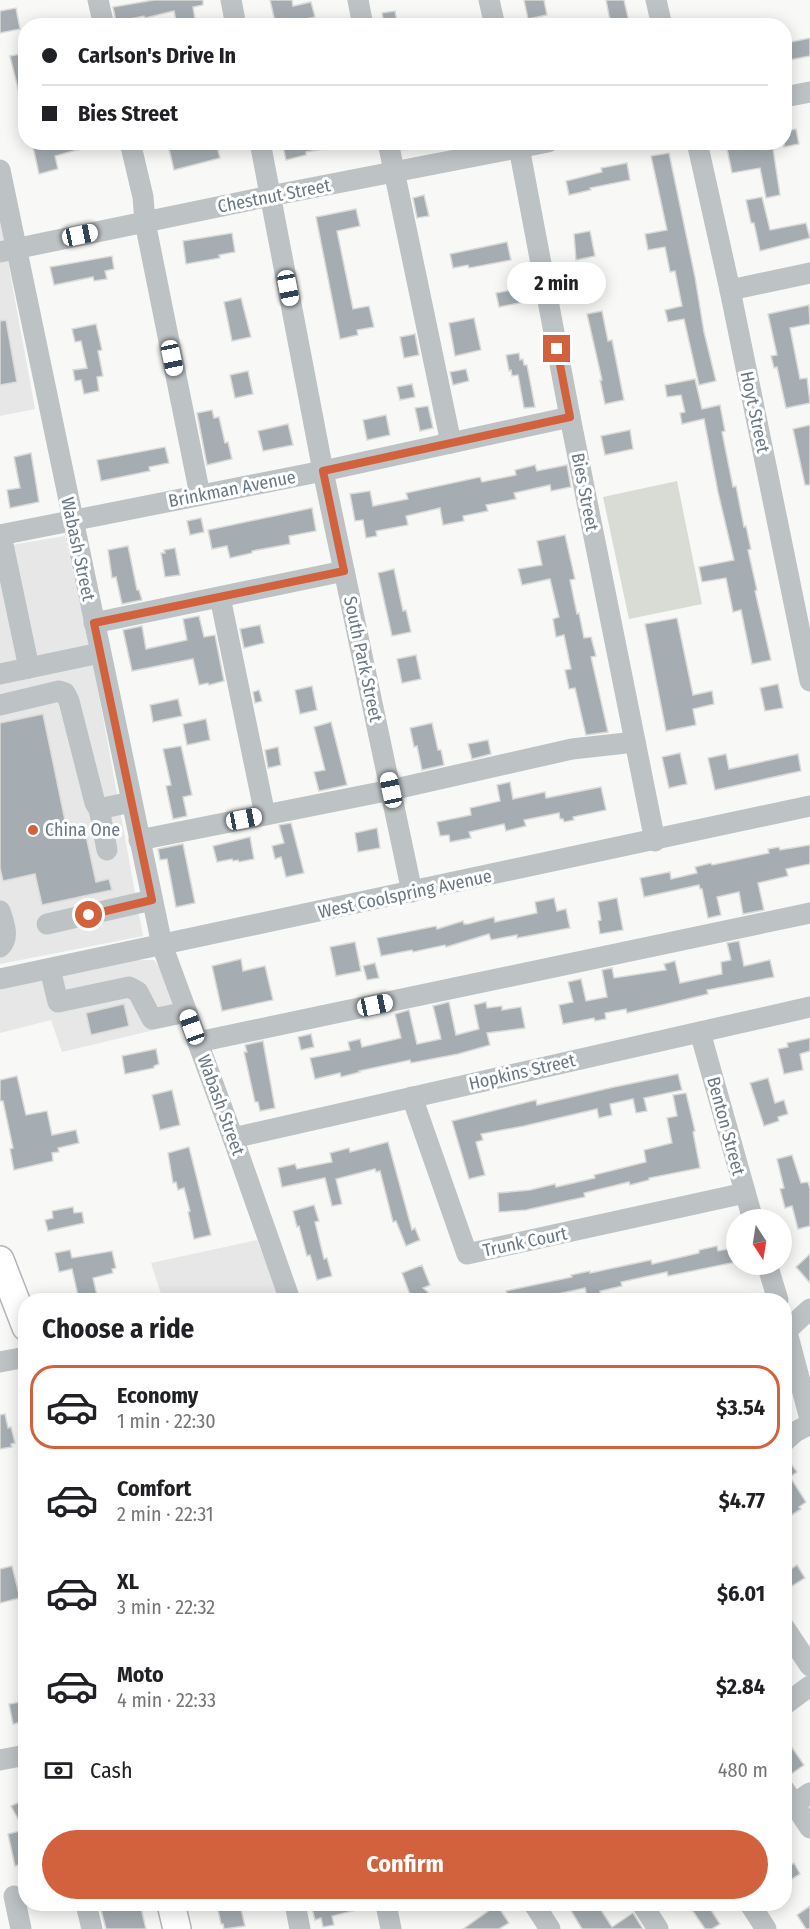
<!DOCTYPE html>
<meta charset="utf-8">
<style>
:root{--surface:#fff;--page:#f6f6f6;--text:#202124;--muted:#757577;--line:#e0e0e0;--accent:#d1623d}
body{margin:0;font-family:"Fira Sans Condensed",sans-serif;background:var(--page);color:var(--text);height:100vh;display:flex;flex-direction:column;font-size:22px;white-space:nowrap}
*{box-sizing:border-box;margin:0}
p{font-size:20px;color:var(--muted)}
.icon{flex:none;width:33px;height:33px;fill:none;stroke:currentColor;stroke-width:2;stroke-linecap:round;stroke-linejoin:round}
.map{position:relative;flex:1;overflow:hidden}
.panel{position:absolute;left:18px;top:1293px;width:774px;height:618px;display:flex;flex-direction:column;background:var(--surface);border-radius:24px;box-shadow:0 3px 15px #0003}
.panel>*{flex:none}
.top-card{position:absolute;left:18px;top:18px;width:774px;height:132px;border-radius:24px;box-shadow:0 3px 15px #0003;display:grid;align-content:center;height:132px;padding:0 24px;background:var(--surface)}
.needle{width:39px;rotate:168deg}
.controls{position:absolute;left:726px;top:1209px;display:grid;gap:12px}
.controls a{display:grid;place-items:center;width:66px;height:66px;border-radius:50%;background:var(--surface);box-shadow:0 3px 15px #0003;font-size:30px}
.end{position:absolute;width:27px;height:27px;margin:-14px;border:8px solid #d1623d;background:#fff;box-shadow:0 0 0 3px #fff}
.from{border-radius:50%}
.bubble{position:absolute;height:42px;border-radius:21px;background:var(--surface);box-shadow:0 3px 15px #0003;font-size:20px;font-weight:700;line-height:42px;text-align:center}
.car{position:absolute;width:18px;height:36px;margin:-18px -9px;border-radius:8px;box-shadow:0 0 4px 2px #0007;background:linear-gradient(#fff 24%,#345 0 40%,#fff 0 76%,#345 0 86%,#fff 0)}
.top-card b{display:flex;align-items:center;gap:21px;height:57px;font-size:22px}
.top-card b+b{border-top:2px solid var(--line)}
.top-card i{width:15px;height:15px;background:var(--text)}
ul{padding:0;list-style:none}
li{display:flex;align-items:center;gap:18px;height:84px;margin:0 12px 9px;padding:0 12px;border:3px solid transparent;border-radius:24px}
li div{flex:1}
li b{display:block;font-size:22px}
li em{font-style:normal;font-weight:700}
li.selected{border-color:var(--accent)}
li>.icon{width:54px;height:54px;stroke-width:1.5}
h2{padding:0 24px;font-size:27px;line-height:72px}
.pay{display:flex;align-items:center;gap:15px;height:66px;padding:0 24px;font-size:22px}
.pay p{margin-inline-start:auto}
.button{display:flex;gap:12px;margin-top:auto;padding:12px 24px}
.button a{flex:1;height:69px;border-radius:36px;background:var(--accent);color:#fff;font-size:24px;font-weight:700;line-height:69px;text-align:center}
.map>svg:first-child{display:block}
</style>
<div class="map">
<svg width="810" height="1929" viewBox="0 0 810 1929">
<rect width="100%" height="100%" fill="#f8f8f6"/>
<g fill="#e6e7e6">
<path d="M 0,218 L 35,409 L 0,416 Z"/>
<path d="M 65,536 L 95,674 L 143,936 L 0,964 L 0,547 Z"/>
<path d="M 133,960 L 154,960 L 163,972 L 179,1024 L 62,1052 L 51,1020 L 0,1033 L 0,990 Z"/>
<path d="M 257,1240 L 281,1300 L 163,1300 L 151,1263 Z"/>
</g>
<path fill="#d8dcd5" d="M 677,481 L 702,604 L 629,619 L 603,497 Z"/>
<g fill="#a5adb2" stroke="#dadad8" stroke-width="1.5">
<path d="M 154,0 L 203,0 L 203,5 L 193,7 L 196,26 L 177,26 L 174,11 L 145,18 L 144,16 L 116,22 L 113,7 Z"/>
<path d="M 270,0 L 292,0 L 293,6 L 311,2 L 315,17 L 276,26 Z"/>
<path d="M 524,0 L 544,0 L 547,15 L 528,19 Z"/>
<path d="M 606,0 L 624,0 L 630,26 L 611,26 Z"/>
<path d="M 16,8 L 20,29 L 0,33 L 0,11 Z"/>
<path d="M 395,11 L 397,22 L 384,24 L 382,13 Z"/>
<path d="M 810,38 L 810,56 L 789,60 L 786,43 Z"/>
<path d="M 26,53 L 26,97 L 20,97 L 10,56 Z"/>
<path d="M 796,129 L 799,144 L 784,147 L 784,131 Z"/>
<path d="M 32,142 L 91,142 L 91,146 L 55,156 L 58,169 L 39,174 Z"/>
<path d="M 195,142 L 216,142 L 220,158 L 174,170 L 169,149 Z"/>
<path d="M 282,142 L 328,142 L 328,148 L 306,152 L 306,155 L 286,160 Z"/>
<path d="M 729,142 L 772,142 L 780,195 L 766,198 L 760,168 L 732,173 L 727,149 L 730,148 Z"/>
<path d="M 669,153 L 695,277 L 704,332 L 716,381 L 699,385 L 684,319 L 668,322 L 665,310 L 682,306 L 675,271 L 670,272 L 665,247 L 648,250 L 645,234 L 667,230 L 651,156 Z"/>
<path d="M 627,163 L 630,180 L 590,188 L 591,190 L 569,195 L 566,181 L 602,172 L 601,168 Z"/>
<path d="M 424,195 L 429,216 L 417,218 L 413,198 Z"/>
<path d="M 762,197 L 770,230 L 806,223 L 810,238 L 760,251 L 754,223 L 751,223 L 746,200 Z"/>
<path d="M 356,209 L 360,226 L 337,231 L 353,309 L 369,306 L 374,327 L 357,330 L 358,335 L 340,339 L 316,217 Z"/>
<path d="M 590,231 L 595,256 L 576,260 L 574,234 Z"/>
<path d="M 232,233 L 235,252 L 219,255 L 220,258 L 186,264 L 183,241 Z"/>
<path d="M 507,242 L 511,260 L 469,268 L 468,265 L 453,268 L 450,254 Z"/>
<path d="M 112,256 L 114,269 L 105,271 L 107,279 L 94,281 L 93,277 L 54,285 L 50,267 Z"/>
<path d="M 521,288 L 524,302 L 499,307 L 496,293 Z"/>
<path d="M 241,298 L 251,337 L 232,341 L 224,302 Z"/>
<path d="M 809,305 L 810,324 L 790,328 L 800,379 L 807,378 L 810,403 L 786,408 L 777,367 L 774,368 L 771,356 L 777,355 L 768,314 Z"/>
<path d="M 602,311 L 608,341 L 612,340 L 624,400 L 605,404 L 600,380 L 602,380 L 587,314 Z"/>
<path d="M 474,318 L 481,350 L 455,356 L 449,323 Z"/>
<path d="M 6,320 L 17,382 L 0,385 L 0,321 Z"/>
<path d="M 96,324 L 102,350 L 98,351 L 103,376 L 97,377 L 99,391 L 84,394 L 81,380 L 75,381 L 73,370 L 87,368 L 81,341 L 75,342 L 72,329 Z"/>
<path d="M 415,334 L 419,355 L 404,358 L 400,337 Z"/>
<path d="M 519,353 L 520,360 L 523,359 L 524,365 L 527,365 L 535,407 L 524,408 L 518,375 L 512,376 L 511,370 L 509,371 L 506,355 Z"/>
<path d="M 466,369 L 469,381 L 453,385 L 450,372 Z"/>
<path d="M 248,371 L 253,394 L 235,398 L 230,375 Z"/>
<path d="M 695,379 L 702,409 L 720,405 L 725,431 L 722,432 L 733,487 L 736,486 L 744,527 L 746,526 L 751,549 L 748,550 L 757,590 L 755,591 L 771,660 L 752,664 L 741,610 L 733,612 L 726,578 L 702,582 L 699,567 L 734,560 L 718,492 L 704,419 L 682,424 L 680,413 L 685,412 L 681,395 L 667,397 L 665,385 Z"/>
<path d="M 412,384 L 415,397 L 400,400 L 397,387 Z"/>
<path d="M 428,406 L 433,428 L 420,431 L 415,408 Z"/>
<path d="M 212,410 L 214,418 L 219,417 L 225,443 L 228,442 L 232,459 L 207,465 L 197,413 Z"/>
<path d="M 386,415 L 390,435 L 367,440 L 363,420 Z"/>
<path d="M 288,424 L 293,445 L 263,451 L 258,431 Z"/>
<path d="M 810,425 L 810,485 L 805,485 L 793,429 Z"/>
<path d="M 630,430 L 633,449 L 605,455 L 601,436 Z"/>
<path d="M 165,447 L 169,463 L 149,467 L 150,471 L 101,481 L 97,460 Z"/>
<path d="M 31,453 L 39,502 L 10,508 L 7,490 L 20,488 L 14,457 Z"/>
<path d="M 535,465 L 537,471 L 567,465 L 571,487 L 551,491 L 550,485 L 514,493 L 516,499 L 486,505 L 488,511 L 463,516 L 464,521 L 443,525 L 440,508 L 406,516 L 408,525 L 376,531 L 377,536 L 366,538 L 363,520 L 355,521 L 350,494 L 370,491 L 373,506 L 408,499 L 406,493 L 480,477 L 482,482 L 516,475 L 515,470 Z"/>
<path d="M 312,508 L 316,531 L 289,536 L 290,544 L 252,551 L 252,553 L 230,558 L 227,546 L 212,549 L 208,530 Z"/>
<path d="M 201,518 L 204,532 L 190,535 L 187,521 Z"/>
<path d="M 565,535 L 575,579 L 570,580 L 577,614 L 579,613 L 584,638 L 591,637 L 596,656 L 591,657 L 608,732 L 586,735 L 575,688 L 569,689 L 565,670 L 571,669 L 564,635 L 556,637 L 553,619 L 559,617 L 550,579 L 522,585 L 518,569 L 542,565 L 537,541 Z"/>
<path d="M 128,546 L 137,590 L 139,590 L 142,600 L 122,604 L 116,577 L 112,578 L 108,550 Z"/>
<path d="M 175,548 L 180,575 L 165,577 L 161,553 L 165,553 L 164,550 Z"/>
<path d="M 394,569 L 403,611 L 406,610 L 411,632 L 392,636 L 378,573 Z"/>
<path d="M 199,616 L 204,637 L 215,635 L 224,681 L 209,685 L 208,683 L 199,685 L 193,659 L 132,671 L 123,630 L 142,626 L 146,649 L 187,640 L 183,619 Z"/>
<path d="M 677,618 L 693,695 L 712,691 L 714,704 L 693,709 L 696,725 L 666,731 L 645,624 Z"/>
<path d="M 260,625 L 264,643 L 244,648 L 240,629 Z"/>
<path d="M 416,655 L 421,679 L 402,683 L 397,659 Z"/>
<path d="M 778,684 L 783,708 L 765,711 L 760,688 Z"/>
<path d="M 312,686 L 317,710 L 300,714 L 295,690 Z"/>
<path d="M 259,690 L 262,701 L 255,703 L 253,692 Z"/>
<path d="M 178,699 L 182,716 L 153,722 L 150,705 Z"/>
<path d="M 43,714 L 68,835 L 85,831 L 96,882 L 109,879 L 112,890 L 42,905 L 35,874 L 3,881 L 0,868 L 0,723 Z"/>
<path d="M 206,719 L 210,740 L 187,745 L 183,724 Z"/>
<path d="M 331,722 L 347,785 L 319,791 L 314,772 L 325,770 L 314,727 Z"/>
<path d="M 432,723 L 438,750 L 441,750 L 444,765 L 422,770 L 417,746 L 414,747 L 410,728 Z"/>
<path d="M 488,740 L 491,754 L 472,759 L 468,744 Z"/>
<path d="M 181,746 L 192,795 L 183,797 L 187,816 L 173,819 L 166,786 L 171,785 L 163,749 Z"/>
<path d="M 278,747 L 281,765 L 268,768 L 265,750 Z"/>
<path d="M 680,753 L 687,784 L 669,788 L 662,757 Z"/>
<path d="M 726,754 L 729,769 L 798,754 L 801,771 L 715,790 L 708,758 Z"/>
<path d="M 510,782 L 513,799 L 545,792 L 546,798 L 601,787 L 606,810 L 573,817 L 574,820 L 564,822 L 563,819 L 560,819 L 559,813 L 524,820 L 526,826 L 506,831 L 504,824 L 469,832 L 471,838 L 450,842 L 449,835 L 440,836 L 437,822 L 471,815 L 470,808 L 500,801 L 497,785 Z"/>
<path d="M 291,823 L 304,873 L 286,877 L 281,857 L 275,859 L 272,846 L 284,843 L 279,825 Z"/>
<path d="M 377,828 L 380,848 L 358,852 L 355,833 Z"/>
<path d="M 250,837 L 254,859 L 239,862 L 238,860 L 233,861 L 232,859 L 217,862 L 213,846 Z"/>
<path d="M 183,844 L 195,903 L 176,907 L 167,859 L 160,860 L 158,849 Z"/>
<path d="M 810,845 L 810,864 L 786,869 L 788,876 L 758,883 L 764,910 L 743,914 L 739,892 L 717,897 L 721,915 L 708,918 L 702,889 L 700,889 L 699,885 L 644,897 L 640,878 L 670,872 L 671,879 L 697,873 L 695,867 L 711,863 L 712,865 L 769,853 L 768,849 L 779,847 L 780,850 Z"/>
<path d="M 554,898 L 557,911 L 566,909 L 570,928 L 517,938 L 517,935 L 491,940 L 489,934 L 446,947 L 445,945 L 413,952 L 412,950 L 381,956 L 377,938 L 436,926 L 437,929 L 463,921 L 464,924 L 468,924 L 494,917 L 495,922 L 537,913 L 535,902 Z"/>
<path d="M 617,898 L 623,930 L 600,934 L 598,921 L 601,920 L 598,902 Z"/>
<path d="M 739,941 L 744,966 L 770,960 L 774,977 L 707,990 L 708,994 L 658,1006 L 627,1013 L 626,1009 L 605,1013 L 606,1019 L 595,1021 L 594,1018 L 563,1024 L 559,1005 L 573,1002 L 568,982 L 581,979 L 586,1001 L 607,997 L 602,970 L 612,968 L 614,978 L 666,970 L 664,964 L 675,961 L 680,983 L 722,974 L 721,962 L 731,960 L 727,943 Z"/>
<path d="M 355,942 L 361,971 L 336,976 L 330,947 Z"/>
<path d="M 241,959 L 243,971 L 265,966 L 273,1000 L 222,1011 L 212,966 Z"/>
<path d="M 375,963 L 379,978 L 367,980 L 363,966 Z"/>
<path d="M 449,1002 L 456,1035 L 479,1029 L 474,1005 L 486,1002 L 487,1008 L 502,1006 L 502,1010 L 521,1007 L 525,1028 L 487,1033 L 490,1045 L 458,1054 L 411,1063 L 410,1060 L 359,1071 L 360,1072 L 341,1077 L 340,1073 L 315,1079 L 310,1058 L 350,1050 L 348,1042 L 360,1039 L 362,1047 L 401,1038 L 395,1014 L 409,1010 L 417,1044 L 441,1039 L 433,1006 Z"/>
<path d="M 124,1004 L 129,1026 L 91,1035 L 86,1013 Z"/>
<path d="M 311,1034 L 314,1047 L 301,1050 L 298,1037 Z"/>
<path d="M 810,1038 L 810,1051 L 800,1054 L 803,1070 L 784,1074 L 778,1049 L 788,1047 L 787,1043 Z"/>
<path d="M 263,1041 L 275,1108 L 260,1111 L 258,1102 L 255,1102 L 244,1052 L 247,1052 L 245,1045 Z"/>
<path d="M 156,1049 L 159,1064 L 154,1066 L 154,1068 L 125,1074 L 122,1056 Z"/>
<path d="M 678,1074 L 682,1090 L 644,1098 L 647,1111 L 636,1113 L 633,1099 L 610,1104 L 612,1115 L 599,1118 L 597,1109 L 524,1126 L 481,1134 L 483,1140 L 476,1142 L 485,1175 L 469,1179 L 452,1121 L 536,1100 L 537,1105 L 614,1087 Z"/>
<path d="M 17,1076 L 26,1115 L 47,1111 L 52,1135 L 76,1130 L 79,1143 L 58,1148 L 59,1152 L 52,1153 L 53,1161 L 14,1170 L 10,1149 L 13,1148 L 3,1101 L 0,1101 L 0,1080 Z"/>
<path d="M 768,1078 L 775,1103 L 784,1100 L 788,1114 L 778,1117 L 779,1121 L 764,1126 L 750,1083 Z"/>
<path d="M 172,1090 L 180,1125 L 160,1130 L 152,1095 Z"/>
<path d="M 686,1093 L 695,1131 L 693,1132 L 700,1168 L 649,1178 L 649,1180 L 630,1185 L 629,1182 L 584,1193 L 585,1197 L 566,1201 L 526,1210 L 499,1212 L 498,1193 L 530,1190 L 555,1184 L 556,1187 L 595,1178 L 594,1175 L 646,1162 L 644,1150 L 672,1143 L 667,1118 L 677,1116 L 673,1095 Z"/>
<path d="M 388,1142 L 412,1230 L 415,1228 L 420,1240 L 406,1246 L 396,1221 L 393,1222 L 380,1171 L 376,1172 L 375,1169 L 336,1179 L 342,1204 L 332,1206 L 325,1178 L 282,1187 L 278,1168 L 295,1164 L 297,1169 L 332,1162 L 330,1153 L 349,1148 L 350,1152 Z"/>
<path d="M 189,1147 L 211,1235 L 194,1239 L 188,1212 L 190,1211 L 184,1188 L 178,1190 L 176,1182 L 173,1183 L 168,1153 Z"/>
<path d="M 792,1155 L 801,1183 L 808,1182 L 810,1189 L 810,1226 L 798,1229 L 792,1206 L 785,1208 L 780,1189 L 784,1188 L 777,1159 Z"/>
<path d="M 314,1205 L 319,1221 L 315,1222 L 324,1259 L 327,1258 L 332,1276 L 317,1280 L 310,1255 L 307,1256 L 299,1226 L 297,1227 L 293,1211 Z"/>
<path d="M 73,1207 L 74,1213 L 82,1212 L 84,1223 L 48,1231 L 45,1220 L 53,1218 L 52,1211 Z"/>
<path d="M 717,1246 L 718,1251 L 734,1248 L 736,1262 L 668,1276 L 667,1272 L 621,1282 L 622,1286 L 600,1291 L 602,1300 L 588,1300 L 585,1288 L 557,1294 L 558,1300 L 508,1300 L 506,1291 L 572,1277 L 571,1275 L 590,1271 L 590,1273 L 651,1260 L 652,1264 L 699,1253 L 699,1250 Z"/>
<path d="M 70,1250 L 72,1258 L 112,1251 L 116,1268 L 112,1269 L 113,1273 L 93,1278 L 98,1300 L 79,1300 L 72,1269 L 59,1272 L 55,1253 Z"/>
<path d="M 810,1254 L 810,1283 L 796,1267 Z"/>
<path d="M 422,1265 L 430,1285 L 423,1288 L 437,1300 L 412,1300 L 402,1273 Z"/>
<path d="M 5,1414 L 8,1428 L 11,1427 L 15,1443 L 11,1444 L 12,1447 L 0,1449 L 0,1415 Z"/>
<path d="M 784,1454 L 797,1472 L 790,1477 L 806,1502 L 799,1507 L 801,1509 L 784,1520 Z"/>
<path d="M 797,1565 L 805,1578 L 784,1591 L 784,1573 Z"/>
<path d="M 12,1566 L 20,1598 L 0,1603 L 0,1569 Z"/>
<path d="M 26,1701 L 26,1721 L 13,1724 L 9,1704 Z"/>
<path d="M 784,1736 L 804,1765 L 787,1777 L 784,1776 Z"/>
<path d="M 26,1799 L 26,1863 L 15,1866 L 8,1834 L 24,1830 L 11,1806 Z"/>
<path d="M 794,1863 L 800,1874 L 784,1884 L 784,1869 Z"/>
<path d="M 111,1904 L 140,1904 L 146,1929 L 106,1929 L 100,1906 Z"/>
<path d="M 311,1904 L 364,1904 L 365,1908 L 332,1916 L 334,1925 L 323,1927 L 321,1918 L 315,1920 Z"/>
<path d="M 567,1904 L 597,1904 L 612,1927 L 633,1913 L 643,1929 L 582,1929 Z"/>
<path d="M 688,1904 L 707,1904 L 720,1924 L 712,1929 L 705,1929 Z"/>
<path d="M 240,1905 L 245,1926 L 224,1929 L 223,1924 L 221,1924 L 218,1910 Z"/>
<path d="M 497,1905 L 509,1923 L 499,1929 L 463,1929 Z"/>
<path d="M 810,1906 L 810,1929 L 806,1929 L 797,1915 Z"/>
</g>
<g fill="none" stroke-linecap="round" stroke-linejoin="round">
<defs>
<g id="major">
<path d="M 0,1260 L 26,1327"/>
<path d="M 171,1904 L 177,1929"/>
</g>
</defs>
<use href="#major" stroke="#b1b6b9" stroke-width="30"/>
<g stroke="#bdc2c5" stroke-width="21">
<path d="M 98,0 L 104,26"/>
<path d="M 231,0 L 236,26"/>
<path d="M 358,0 L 363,26"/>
<path d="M 489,0 L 495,26"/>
<path d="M 656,0 L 662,26"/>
<path d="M 784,97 L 810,92"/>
<path d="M 130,142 L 143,197 L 145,222 L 200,495"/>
<path d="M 260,142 L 323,471 L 412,892"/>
<path d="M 388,142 L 451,443"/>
<path d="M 518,142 L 570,417 L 655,841"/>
<path d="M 697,142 L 730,290 L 810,681"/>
<path d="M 0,170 L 162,945 L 233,1138 L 290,1300"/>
<path d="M 0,252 L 270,196 L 548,142"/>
<path d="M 730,290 L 810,273"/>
<path d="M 0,535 L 323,471 L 570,417"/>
<path d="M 1,535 L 29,668"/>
<path d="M 220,597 L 265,815"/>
<path d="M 94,623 L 344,571"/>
<path d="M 0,674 L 100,653"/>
<path d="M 0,705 L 59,691 L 65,693 L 69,701 L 95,803 L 99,809 L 131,802"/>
<path d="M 99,809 L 107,850"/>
<path d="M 139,840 L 391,790 L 572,749 L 635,742"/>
<path d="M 0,911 C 4,923 10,938 0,947"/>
<path d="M 47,924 L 152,900"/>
<path d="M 50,969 L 58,1002 L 129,987 L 138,992 L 152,1019 L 187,1012"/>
<path d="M 0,979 L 810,806"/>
<path d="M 700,1032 L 753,1220"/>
<path d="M 198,1042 L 810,913"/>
<path d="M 412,1097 L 467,1254 L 745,1193"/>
<path d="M 233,1138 L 810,1007"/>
<path d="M 767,1264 L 778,1300"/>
<path d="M 784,1321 L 810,1419"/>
<path d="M 784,1333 L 810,1309"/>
<path d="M 0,1362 L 26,1357"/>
<path d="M 784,1442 L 795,1432 L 810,1424"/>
<path d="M 784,1627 L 810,1666"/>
<path d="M 784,1705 L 810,1686"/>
<path d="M 0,1760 L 26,1755"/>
<path d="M 784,1789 L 810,1828"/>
<path d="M 794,1804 L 810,1793"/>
<path d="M 14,1896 L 21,1929"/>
<path d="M 86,1904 L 92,1929"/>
<path d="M 295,1904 L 300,1929"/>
<path d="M 386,1904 L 391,1929"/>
<path d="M 534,1904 L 550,1929"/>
<path d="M 642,1904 L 658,1929"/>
<path d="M 750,1904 L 766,1929"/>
</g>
<use href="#major" stroke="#fff" stroke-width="27"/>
</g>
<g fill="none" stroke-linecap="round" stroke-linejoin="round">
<path stroke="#d1623d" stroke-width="8" d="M 89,915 L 152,900 L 94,623 L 344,571 L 323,471 L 570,417 L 557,349"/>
</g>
<circle fill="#d1623d" stroke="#fff" stroke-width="2" cx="33" cy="830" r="6"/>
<g text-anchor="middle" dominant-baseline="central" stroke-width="6" stroke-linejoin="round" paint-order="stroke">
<g font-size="18" fill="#6a7883" stroke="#fff">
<text transform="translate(274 196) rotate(-11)">Chestnut Street</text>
<text transform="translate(755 412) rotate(78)">Hoyt Street</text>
<text transform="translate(232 489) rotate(-11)">Brinkman Avenue</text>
<text transform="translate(585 492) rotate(79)">Bies Street</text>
<text transform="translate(78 549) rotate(78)">Wabash Street</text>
<text transform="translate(363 659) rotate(78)">South Park Street</text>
<text transform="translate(405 894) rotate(-12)">West Coolspring Avenue</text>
<text transform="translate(522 1072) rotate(-13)">Hopkins Street</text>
<text transform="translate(221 1105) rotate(70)">Wabash Street</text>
<text transform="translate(726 1126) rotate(75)">Benton Street</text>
<text transform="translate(525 1242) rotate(-12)">Trunk Court</text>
</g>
<g font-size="18" fill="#6a7883" stroke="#fff" text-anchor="start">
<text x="45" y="830">China One</text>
</g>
</g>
</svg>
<div class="controls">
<a><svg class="needle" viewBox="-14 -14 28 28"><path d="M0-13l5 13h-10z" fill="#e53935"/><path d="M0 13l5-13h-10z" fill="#757577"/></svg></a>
</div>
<i class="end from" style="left:89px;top:915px"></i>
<i class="end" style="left:557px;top:349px"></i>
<div class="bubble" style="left:507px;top:262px;width:99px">2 min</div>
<i class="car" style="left:80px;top:235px;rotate:78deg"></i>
<i class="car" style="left:288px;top:288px;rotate:169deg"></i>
<i class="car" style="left:172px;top:358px;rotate:168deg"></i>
<i class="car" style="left:391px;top:790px;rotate:348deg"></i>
<i class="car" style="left:244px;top:819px;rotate:79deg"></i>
<i class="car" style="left:375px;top:1005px;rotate:78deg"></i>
<i class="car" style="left:192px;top:1027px;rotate:340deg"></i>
<div class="top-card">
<b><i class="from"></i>Carlson's Drive In</b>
<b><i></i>Bies Street</b>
</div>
<section class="panel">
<h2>Choose a ride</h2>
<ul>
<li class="selected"><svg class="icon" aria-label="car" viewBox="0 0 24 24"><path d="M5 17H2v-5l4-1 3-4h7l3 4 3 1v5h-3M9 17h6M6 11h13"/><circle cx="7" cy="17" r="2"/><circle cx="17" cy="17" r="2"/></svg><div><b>Economy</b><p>1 min · 22:30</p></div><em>$3.54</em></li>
<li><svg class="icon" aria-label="car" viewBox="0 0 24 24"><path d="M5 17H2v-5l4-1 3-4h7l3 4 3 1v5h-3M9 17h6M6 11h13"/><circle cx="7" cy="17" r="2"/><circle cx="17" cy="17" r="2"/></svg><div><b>Comfort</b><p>2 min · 22:31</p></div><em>$4.77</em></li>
<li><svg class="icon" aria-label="car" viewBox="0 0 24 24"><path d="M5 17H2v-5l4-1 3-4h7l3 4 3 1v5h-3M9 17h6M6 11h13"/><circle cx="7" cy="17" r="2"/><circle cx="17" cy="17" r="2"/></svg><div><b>XL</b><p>3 min · 22:32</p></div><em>$6.01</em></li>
<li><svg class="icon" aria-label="car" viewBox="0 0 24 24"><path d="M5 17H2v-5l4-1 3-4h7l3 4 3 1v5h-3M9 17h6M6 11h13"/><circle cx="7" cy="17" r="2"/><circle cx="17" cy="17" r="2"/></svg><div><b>Moto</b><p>4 min · 22:33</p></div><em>$2.84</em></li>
</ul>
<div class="pay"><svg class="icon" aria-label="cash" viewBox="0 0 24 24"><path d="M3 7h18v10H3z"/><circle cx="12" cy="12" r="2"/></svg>Cash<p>480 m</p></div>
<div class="button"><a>Confirm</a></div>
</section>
</div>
